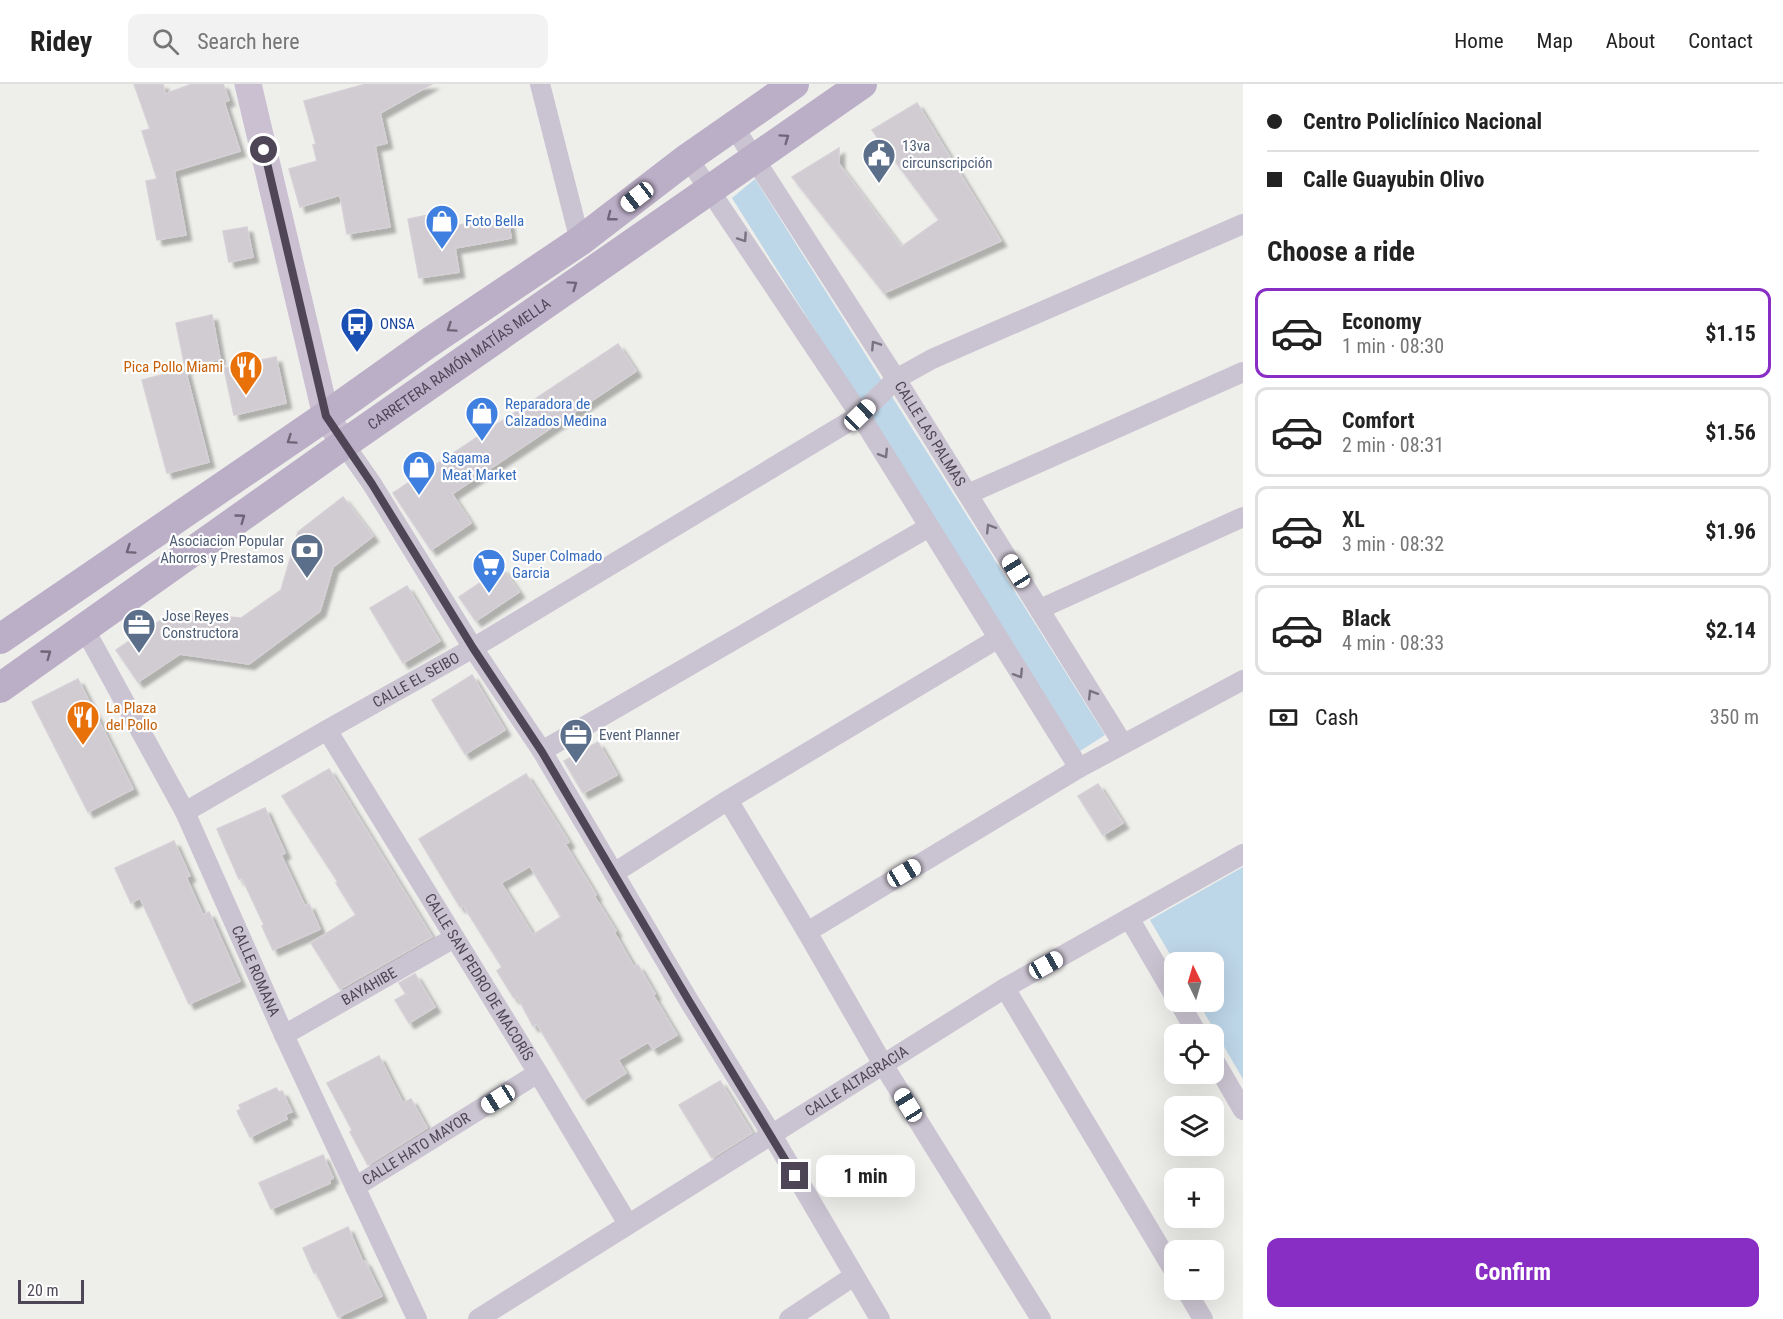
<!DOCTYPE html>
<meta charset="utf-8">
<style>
:root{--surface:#fff;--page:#f2f2f2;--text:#222;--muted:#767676;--line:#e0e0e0;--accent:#892ec5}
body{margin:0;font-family:"Roboto Condensed",sans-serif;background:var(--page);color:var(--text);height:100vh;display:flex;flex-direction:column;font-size:22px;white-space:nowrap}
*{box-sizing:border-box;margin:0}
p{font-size:20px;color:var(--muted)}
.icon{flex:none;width:33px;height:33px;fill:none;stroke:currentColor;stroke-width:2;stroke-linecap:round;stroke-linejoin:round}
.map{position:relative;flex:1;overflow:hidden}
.details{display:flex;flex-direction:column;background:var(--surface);width:540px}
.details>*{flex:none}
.guide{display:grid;align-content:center;height:132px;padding:0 24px;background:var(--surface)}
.needle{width:39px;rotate:355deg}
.buttons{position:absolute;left:1164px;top:868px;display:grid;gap:12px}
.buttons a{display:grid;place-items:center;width:60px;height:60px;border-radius:12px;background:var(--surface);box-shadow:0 6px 24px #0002;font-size:30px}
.scale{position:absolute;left:18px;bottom:15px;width:66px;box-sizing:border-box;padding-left:6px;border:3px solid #4e4656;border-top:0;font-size:16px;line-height:21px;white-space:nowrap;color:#4e4656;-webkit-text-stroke:4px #fff;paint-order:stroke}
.end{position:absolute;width:27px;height:27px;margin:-14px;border:8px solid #4e4656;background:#fff;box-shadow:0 0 0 3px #fff}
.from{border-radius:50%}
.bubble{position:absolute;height:42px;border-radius:12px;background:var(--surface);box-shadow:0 6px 24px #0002;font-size:20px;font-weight:700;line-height:42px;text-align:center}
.car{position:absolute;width:18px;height:36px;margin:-18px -9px;border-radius:8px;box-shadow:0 0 4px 2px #0007;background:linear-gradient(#fff 24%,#345 0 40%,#fff 0 76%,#345 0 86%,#fff 0)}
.guide b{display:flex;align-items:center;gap:21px;height:57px;font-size:22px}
.guide b+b{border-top:2px solid var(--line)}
.guide i{width:15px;height:15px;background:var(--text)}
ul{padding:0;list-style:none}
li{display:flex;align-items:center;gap:18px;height:90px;margin:0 12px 9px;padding:0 12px;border:3px solid var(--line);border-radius:12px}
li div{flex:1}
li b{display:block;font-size:22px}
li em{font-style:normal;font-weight:700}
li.active{border-color:var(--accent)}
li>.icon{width:54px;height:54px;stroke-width:1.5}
h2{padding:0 24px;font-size:27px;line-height:72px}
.pay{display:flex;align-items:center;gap:15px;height:66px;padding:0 24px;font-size:22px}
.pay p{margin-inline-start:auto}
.cta{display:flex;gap:12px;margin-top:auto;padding:12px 24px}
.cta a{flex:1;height:69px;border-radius:12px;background:var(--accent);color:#fff;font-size:24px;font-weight:700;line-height:69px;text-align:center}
header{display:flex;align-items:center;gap:36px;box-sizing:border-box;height:84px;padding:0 30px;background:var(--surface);border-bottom:2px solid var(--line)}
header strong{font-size:28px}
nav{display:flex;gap:33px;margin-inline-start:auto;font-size:21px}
.search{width:420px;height:54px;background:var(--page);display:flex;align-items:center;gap:15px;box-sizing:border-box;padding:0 21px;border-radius:12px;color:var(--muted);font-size:22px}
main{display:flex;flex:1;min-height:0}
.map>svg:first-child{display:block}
</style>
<header>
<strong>Ridey</strong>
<div class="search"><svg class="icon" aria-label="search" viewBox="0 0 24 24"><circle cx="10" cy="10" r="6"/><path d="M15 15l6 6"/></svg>Search here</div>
<nav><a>Home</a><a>Map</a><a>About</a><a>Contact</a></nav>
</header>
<main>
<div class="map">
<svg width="1243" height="1235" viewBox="0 0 1243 1235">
<defs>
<filter id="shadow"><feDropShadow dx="5.5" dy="5.5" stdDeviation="1.5" flood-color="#0004"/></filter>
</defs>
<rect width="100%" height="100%" fill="#eeeeeb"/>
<g fill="#bdd6e8">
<path d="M 755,95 L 1105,651 L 1080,667 L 732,114 Z"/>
<path d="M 1243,783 L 1243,995 L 1198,918 L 1214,918 L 1214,879 L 1175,879 L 1150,836 Z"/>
</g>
<g fill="#d1cbd2" stroke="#d5d0d6" stroke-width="1.5" fill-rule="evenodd" filter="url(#shadow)">
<path d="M 134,0 L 163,0 L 165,10 L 192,0 L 223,0 L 229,16 L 224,18 L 240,67 L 174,87 L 186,151 L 157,156 L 146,97 L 157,95 L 142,47 L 150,45 Z"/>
<path d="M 366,0 L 432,0 L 380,29 L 387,59 L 375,62 L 390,143 L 347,150 L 340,111 L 300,123 L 289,85 L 317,77 L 313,61 L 316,60 L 304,17 Z"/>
<path d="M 917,19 L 1001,157 L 884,209 L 792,93 L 839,64 L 839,80 L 901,163 L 939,136 L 872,46 Z"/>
<path d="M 439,129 L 441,144 L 508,133 L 511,154 L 455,164 L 459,188 L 419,194 L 408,135 Z"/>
<path d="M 247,143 L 253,173 L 229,178 L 223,147 Z"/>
<path d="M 212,231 L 220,275 L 185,283 L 176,239 Z"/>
<path d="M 618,260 L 636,287 L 452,410 L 471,439 L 431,466 L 393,409 Z"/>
<path d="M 276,273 L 286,319 L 234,331 L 224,284 Z"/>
<path d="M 185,285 L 209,378 L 167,389 L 142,296 Z"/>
<path d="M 343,413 L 373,452 L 333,483 L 320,527 L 249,580 L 180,570 L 138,598 L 116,566 L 173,528 L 241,534 L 281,506 L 298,448 Z"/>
<path d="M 502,484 L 519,508 L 476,537 L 459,513 Z"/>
<path d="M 407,502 L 440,557 L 403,579 L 370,524 Z"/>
<path d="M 472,591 L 505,646 L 465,670 L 432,616 Z"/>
<path d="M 78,595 L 133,705 L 88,728 L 32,618 Z"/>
<path d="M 598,658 L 617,691 L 583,709 L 564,677 Z"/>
<path d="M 329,685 L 432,853 L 340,905 L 311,859 L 356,831 L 336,799 L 338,798 L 282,712 Z"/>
<path d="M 526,690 L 569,758 L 565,760 L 596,811 L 594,812 L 616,847 L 614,848 L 634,883 L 638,881 L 655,910 L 653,911 L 677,951 L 653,965 L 648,958 L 618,976 L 626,989 L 583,1016 L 537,940 L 533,942 L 517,912 L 514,914 L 497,887 L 502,883 L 463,821 L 460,823 L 419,755 ZM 530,782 L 561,833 L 533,851 L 501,799 Z"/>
<path d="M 1098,700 L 1123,739 L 1103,751 L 1078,712 Z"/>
<path d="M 265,724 L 285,769 L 281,771 L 305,822 L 309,820 L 320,845 L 273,866 L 262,842 L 264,841 L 242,794 L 239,795 L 217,745 Z"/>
<path d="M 174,757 L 190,792 L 186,793 L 203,831 L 209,828 L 240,897 L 189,920 L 140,814 L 131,819 L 115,784 Z"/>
<path d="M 415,890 L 435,923 L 409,939 L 395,916 L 406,910 L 399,899 Z"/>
<path d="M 379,972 L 403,1019 L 411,1015 L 427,1044 L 368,1081 L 350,1048 L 352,1046 L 327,999 Z"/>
<path d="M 720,997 L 752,1049 L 712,1074 L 679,1021 Z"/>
<path d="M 276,1004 L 279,1008 L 282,1007 L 292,1028 L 285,1030 L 287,1035 L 250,1053 L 237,1027 L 241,1025 L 239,1021 Z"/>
<path d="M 323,1071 L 333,1094 L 329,1096 L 330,1099 L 271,1125 L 259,1099 Z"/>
<path d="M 348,1143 L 363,1178 L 365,1177 L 382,1212 L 338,1233 L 316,1188 L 314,1189 L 303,1164 Z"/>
</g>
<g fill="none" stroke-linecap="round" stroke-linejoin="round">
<g stroke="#cac3d1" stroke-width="20">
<path d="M 540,0 L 580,157"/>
<path id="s1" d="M 734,43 L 896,295 L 1123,660"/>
<path d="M 688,74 L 860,331 L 1079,684"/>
<path d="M 344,360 L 372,400 L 473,564 L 542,667 L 689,917 L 772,1051 L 880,1235"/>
<path d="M 968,410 L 1243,288"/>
<path d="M 1040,525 L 1243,433"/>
<path id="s2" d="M 84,544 L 185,728 L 284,951 L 417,1235"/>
<path id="s3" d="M 327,646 L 538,989 L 628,1140"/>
<path d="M 542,667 L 929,443"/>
<path d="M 728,716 L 807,848 L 884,982 L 1041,1235"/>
<path id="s4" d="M 185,728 L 327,646 L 473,564 L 860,331 L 896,295 L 932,275 L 1243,140"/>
<path d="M 614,789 L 728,716 L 997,555"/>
<path d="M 1129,834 L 1174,911"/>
<path d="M 807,848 L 1079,684 L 1243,596"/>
<path d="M 1005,904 L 1174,1187"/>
<path d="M 1179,918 L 1198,951"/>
<path id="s5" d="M 284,951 L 454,854"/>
<path d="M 1214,976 L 1243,1026"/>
<path id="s6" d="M 355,1103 L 538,989"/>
<path d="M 1186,1206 L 1203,1235"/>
<path id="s7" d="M 478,1235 L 1005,904 L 1243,770"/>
<path d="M 789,1235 L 854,1192"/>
</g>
<path stroke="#cac0d2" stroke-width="27" d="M 248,0 L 326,332 L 344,360"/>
<g stroke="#bbaec7" stroke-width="30">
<path d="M 0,555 L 326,332 L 427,260 L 580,157 L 688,74 L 794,0"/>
<path id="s8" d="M 0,604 L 344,360 L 862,0"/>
</g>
</g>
<defs><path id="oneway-chevron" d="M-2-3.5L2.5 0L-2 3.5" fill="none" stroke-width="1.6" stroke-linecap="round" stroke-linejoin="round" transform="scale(1.5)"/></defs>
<g stroke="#6f6578">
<use href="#oneway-chevron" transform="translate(785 54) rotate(-35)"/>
<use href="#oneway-chevron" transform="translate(611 133) rotate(142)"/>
<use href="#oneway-chevron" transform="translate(573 201) rotate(-35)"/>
<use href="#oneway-chevron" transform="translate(451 244) rotate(146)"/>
<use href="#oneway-chevron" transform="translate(291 356) rotate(146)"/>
<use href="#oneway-chevron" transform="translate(241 434) rotate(-36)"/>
<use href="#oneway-chevron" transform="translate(130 466) rotate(146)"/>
<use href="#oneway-chevron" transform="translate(47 570) rotate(-36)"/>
</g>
<g stroke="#797281">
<use href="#oneway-chevron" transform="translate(743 154) rotate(56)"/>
<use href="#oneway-chevron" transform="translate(875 261) rotate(-123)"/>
<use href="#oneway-chevron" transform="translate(884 370) rotate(58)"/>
<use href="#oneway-chevron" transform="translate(990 444) rotate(-122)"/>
<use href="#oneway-chevron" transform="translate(1019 590) rotate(58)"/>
<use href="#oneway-chevron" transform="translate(1092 610) rotate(-122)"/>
</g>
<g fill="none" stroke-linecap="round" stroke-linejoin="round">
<path stroke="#4e4656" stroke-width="8" d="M 264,66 L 326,332 L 372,400 L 473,564 L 542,668 L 689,917 L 795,1092"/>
</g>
<defs>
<symbol id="civic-pin" viewBox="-11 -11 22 30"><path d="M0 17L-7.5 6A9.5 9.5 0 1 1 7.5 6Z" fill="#5c6f8a" stroke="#fff"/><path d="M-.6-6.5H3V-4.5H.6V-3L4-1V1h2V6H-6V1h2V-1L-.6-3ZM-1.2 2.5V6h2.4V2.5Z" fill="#fff"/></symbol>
<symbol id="shop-pin" viewBox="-11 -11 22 30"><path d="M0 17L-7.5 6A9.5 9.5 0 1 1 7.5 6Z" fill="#3f7fe0" stroke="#fff"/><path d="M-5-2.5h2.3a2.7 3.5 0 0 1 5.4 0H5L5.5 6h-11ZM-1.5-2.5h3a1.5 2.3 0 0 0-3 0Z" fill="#fff"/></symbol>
<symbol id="bus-pin" viewBox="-11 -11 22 30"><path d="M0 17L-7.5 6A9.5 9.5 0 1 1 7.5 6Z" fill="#1a4fb4" stroke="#fff"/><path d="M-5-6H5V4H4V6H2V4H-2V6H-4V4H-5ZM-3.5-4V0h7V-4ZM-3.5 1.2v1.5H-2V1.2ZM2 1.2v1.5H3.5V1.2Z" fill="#fff"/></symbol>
<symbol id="restaurant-pin" viewBox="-11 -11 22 30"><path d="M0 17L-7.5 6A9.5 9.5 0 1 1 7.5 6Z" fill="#e8710a" stroke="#fff"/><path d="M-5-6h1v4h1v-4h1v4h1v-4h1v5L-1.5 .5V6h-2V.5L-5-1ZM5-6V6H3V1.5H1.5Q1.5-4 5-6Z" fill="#fff"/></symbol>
<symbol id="bank-pin" viewBox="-11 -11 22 30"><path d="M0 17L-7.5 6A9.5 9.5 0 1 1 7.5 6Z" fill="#5c6f8a" stroke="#fff"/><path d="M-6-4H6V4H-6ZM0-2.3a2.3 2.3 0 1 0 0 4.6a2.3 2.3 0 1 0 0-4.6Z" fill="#fff"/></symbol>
<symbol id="supermarket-pin" viewBox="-11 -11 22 30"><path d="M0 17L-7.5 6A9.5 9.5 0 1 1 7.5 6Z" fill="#3f7fe0" stroke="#fff"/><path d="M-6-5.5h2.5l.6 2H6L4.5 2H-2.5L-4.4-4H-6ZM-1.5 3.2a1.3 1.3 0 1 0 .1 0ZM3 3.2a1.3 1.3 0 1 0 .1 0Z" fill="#fff"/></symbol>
<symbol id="office-pin" viewBox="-11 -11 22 30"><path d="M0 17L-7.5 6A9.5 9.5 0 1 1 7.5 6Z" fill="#5c6f8a" stroke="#fff"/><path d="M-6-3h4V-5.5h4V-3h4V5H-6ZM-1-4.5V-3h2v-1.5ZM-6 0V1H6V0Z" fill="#fff"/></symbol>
</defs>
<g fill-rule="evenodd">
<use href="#civic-pin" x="860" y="52" width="38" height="52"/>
<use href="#shop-pin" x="423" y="118" width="38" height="52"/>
<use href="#bus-pin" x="338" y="221" width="38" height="52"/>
<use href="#restaurant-pin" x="227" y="264" width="38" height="52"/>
<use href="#shop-pin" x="463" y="310" width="38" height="52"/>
<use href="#shop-pin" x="400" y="364" width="38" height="52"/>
<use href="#bank-pin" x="288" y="447" width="38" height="52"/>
<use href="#supermarket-pin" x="470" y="462" width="38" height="52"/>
<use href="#office-pin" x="120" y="522" width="38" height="52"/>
<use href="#restaurant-pin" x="64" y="614" width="38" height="52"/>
<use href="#office-pin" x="557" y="632" width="38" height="52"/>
</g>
<g text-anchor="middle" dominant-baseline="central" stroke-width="4.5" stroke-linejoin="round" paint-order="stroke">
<g font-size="15" fill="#4e5e75" stroke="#fff" text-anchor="start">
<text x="902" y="62">13va<tspan x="902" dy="17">circunscripción</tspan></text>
<text x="284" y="457" text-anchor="end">Asociacion Popular<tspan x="284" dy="17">Ahorros y Prestamos</tspan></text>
<text x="162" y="532">Jose Reyes<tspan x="162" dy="17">Constructora</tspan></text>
<text x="599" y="651">Event Planner</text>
</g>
<g font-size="15" fill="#366cbe" stroke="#fff" text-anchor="start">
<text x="465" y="137">Foto Bella</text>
<text x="505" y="320">Reparadora de<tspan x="505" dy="17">Calzados Medina</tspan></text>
<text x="442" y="374">Sagama<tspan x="442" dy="17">Meat Market</tspan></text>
<text x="512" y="472">Super Colmado<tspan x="512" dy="17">Garcia</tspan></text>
</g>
<g font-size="15" fill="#164399" stroke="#fff" text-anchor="start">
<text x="380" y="240">ONSA</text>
</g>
<g font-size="15" fill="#4e4656" stroke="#fff">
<text stroke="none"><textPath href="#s8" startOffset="562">CARRETERA RAMÓN MATÍAS MELLA</textPath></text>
<text stroke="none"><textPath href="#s1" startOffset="364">CALLE LAS PALMAS</textPath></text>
<text stroke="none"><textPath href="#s4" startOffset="266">CALLE EL SEIBO</textPath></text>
<text stroke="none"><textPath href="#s2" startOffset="384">CALLE ROMANA</textPath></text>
<text stroke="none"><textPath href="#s3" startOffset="290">CALLE SAN PEDRO DE MACORÍS</textPath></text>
<text stroke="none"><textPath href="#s5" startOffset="98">BAYAHIBE</textPath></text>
<text stroke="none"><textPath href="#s7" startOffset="447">CALLE ALTAGRACIA</textPath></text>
<text stroke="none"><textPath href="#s6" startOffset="72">CALLE HATO MAYOR</textPath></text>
</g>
<g font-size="15" fill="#c56008" stroke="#fff" text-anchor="end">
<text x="223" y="283">Pica Pollo Miami</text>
<text x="106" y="624" text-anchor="start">La Plaza<tspan x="106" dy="17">del Pollo</tspan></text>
</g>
</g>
</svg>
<div class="buttons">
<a><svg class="needle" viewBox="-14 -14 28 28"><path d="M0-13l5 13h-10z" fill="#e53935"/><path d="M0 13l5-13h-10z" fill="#767676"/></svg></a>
<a><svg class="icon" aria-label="locate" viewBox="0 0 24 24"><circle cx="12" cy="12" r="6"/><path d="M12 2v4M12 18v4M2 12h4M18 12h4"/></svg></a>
<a><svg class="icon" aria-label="layers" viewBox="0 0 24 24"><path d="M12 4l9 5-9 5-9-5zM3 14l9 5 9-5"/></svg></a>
<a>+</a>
<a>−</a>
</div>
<div class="scale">20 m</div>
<i class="end from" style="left:264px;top:66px"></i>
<i class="end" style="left:795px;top:1092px"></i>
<div class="bubble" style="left:816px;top:1071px;width:99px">1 min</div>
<i class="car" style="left:637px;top:113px;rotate:232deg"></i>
<i class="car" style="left:860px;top:331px;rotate:46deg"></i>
<i class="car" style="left:1016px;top:487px;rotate:328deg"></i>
<i class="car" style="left:904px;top:789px;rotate:59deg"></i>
<i class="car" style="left:1046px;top:881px;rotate:61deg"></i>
<i class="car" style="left:498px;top:1015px;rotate:238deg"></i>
<i class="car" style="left:908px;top:1021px;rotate:328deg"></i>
</div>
<section class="details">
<div class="guide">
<b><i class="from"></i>Centro Policlínico Nacional</b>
<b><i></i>Calle Guayubin Olivo</b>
</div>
<h2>Choose a ride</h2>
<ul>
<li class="active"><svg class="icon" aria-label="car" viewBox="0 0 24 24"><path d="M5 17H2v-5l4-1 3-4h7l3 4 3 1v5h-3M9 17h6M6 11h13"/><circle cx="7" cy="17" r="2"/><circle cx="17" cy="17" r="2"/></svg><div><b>Economy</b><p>1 min · 08:30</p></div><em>$1.15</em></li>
<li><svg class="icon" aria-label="car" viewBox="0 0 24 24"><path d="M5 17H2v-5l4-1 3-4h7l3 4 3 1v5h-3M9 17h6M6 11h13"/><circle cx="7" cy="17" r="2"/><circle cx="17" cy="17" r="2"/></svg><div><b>Comfort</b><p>2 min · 08:31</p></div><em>$1.56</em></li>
<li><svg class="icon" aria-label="car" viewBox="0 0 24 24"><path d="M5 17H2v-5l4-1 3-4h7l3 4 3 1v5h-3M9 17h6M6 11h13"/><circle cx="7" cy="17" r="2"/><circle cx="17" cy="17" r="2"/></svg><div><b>XL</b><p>3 min · 08:32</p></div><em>$1.96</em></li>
<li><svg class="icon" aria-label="car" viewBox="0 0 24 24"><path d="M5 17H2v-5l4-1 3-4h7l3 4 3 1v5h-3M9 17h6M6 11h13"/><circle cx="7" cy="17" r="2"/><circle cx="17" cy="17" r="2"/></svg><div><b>Black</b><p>4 min · 08:33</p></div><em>$2.14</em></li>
</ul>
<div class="pay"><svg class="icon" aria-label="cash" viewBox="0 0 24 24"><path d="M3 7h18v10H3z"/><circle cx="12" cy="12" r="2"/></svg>Cash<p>350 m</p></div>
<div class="cta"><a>Confirm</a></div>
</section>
</main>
